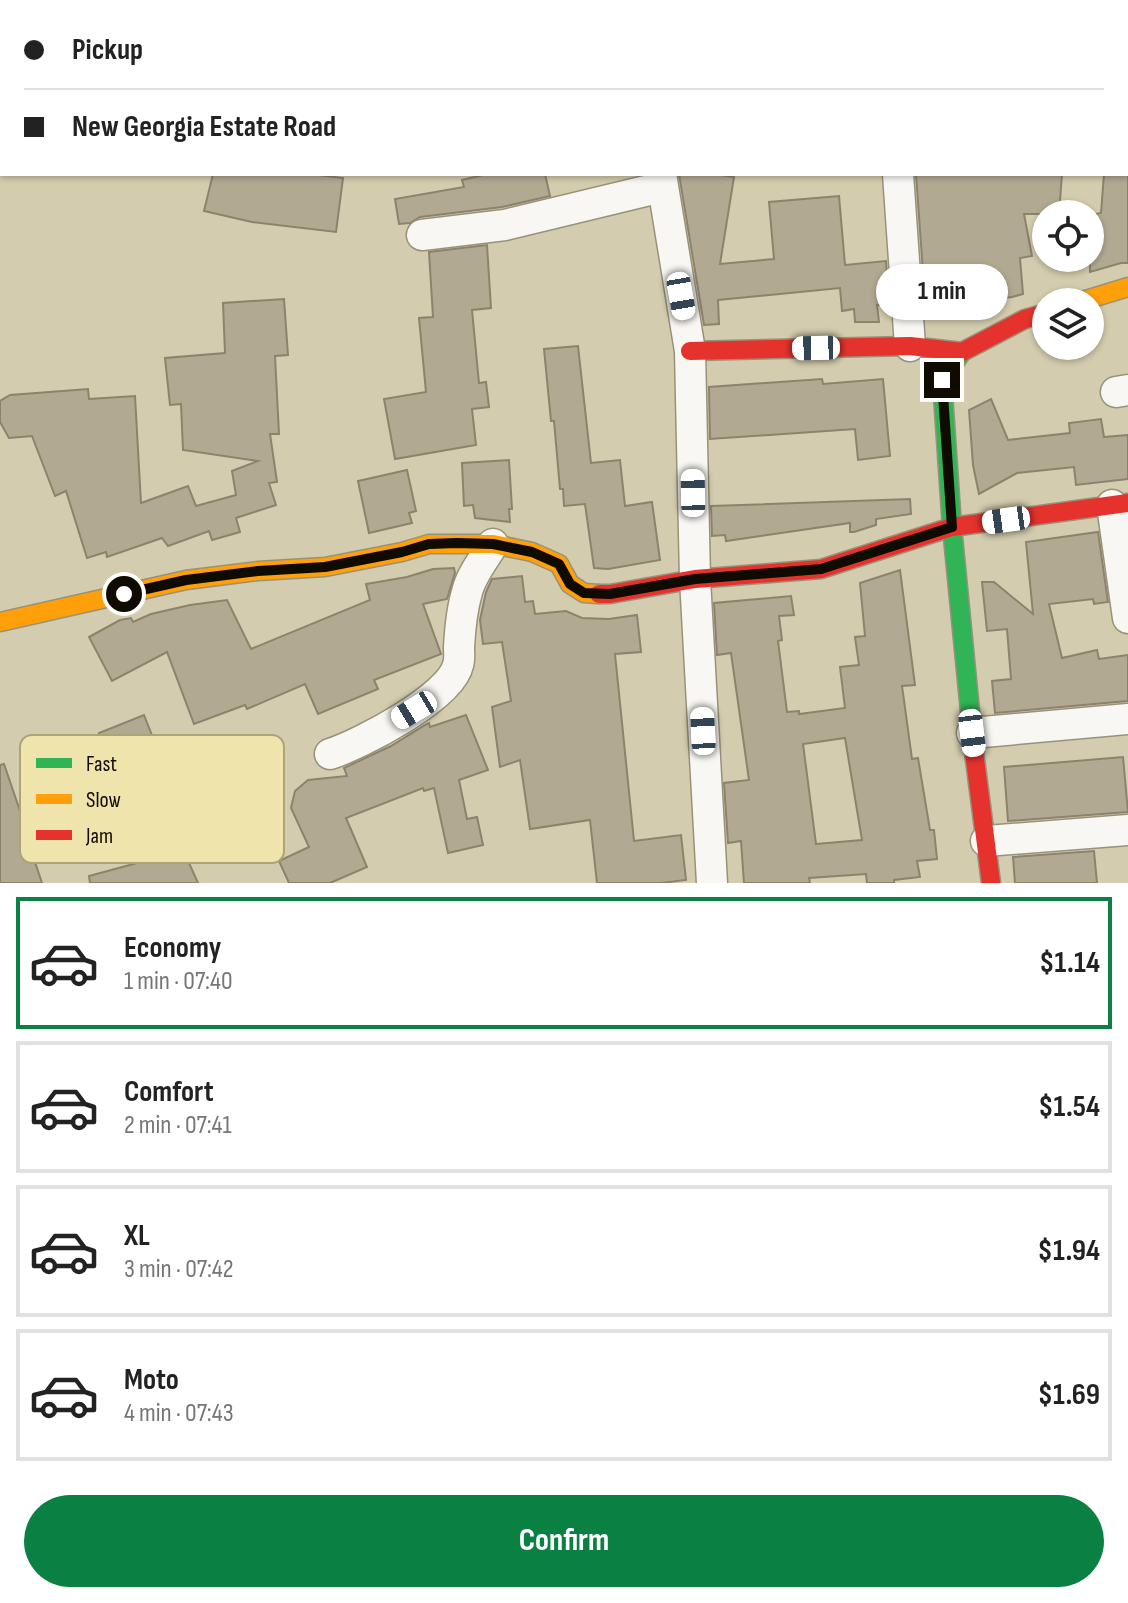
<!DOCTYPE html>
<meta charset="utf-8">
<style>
:root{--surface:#fff;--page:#f2f2f2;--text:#222;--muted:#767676;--line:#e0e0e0;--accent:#0b8043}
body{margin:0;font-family:"Sofia Sans Condensed",sans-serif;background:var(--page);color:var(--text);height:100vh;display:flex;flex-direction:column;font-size:30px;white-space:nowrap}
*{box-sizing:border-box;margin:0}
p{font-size:26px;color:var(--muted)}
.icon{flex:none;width:44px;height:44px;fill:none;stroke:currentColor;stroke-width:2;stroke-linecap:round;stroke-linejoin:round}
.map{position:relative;height:883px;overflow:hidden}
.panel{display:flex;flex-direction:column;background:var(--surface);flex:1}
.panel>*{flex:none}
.hud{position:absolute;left:0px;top:0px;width:1128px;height:176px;box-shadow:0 2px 6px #0004;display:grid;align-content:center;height:176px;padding:0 24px;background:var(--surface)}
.fabs{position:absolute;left:1032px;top:200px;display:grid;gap:16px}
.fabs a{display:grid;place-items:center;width:72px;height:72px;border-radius:50%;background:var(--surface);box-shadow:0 2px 6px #0004;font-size:40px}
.end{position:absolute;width:36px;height:36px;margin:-18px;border:10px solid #0f0b00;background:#fff;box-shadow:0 0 0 4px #fff}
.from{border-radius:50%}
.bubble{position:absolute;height:56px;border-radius:28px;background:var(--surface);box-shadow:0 2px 6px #0004;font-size:26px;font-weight:700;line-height:56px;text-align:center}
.car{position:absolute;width:24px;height:48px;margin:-24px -12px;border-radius:10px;box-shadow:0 0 6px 2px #0007;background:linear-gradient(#fff 24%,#345 0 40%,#fff 0 76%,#345 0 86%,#fff 0)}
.hud b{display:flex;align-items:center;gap:28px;height:76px;font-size:30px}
.hud b+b{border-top:2px solid var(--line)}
.hud i{width:20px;height:20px;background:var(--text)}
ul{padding:14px 0 0;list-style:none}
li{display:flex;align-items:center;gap:24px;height:132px;margin:0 16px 12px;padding:0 8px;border:4px solid var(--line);border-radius:0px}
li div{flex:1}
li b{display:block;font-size:30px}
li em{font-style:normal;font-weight:700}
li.on{border-color:var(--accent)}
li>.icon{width:72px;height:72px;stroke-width:1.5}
.primary-button{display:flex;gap:16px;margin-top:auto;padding:16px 24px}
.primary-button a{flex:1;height:92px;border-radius:48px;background:var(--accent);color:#fff;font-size:32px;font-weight:700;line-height:92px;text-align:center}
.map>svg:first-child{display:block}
</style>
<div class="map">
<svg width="1128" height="883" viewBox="0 0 1128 883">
<rect width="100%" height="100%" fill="#d3ccae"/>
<g fill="#b2a992" stroke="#8c836d" stroke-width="2" fill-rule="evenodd">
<path d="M 213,174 L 310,174 L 343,178 L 336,232 L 252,222 L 204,211 Z"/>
<path d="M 487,174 L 545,174 L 550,196 L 502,207 L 420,217 L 410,223 L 399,224 L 395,199 L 464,187 L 462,180 Z"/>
<path d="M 679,174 L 714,174 L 734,177 L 720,264 L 774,259 L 769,202 L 839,196 L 845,265 L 886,261 L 889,304 L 877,305 L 879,322 L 855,322 L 854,309 L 842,311 L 840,288 L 718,300 L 719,324 L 704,325 Z"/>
<path d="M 916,174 L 1062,174 L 1059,214 L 1024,214 L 1032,256 L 1020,258 L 1023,294 L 1012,297 L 995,299 L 994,294 L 925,300 Z"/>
<path d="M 1104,174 L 1128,174 L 1128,263 L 1121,263 L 1090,272 L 1090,215 L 1101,213 Z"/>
<path d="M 487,245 L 491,308 L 472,310 L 479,383 L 486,382 L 489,407 L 472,409 L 476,445 L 395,459 L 384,399 L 426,392 L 419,318 L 433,317 L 429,252 Z"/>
<path d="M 284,299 L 288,355 L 275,356 L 279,434 L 270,434 L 277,482 L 269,483 L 276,505 L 236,518 L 240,532 L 212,540 L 209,531 L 168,546 L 162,538 L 107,557 L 106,552 L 87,558 L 66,491 L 55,496 L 32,436 L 9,438 L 0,422 L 0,401 L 10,395 L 88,389 L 89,399 L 135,396 L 141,503 L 188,486 L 196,506 L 236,495 L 232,471 L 258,461 L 183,450 L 181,404 L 170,405 L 165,358 L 225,353 L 223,303 Z"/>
<path d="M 578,346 L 591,463 L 620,460 L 625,506 L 652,502 L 660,560 L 608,569 L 594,568 L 585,504 L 564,506 L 563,489 L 560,489 L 554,421 L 551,421 L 544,349 Z"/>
<path d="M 822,379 L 823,384 L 883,379 L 890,456 L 858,460 L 855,429 L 710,439 L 709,387 Z"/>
<path d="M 991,399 L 1008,440 L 1070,433 L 1069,423 L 1101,419 L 1104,437 L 1128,435 L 1128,479 L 1076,485 L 1074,467 L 1017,473 L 979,494 L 973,465 L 969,410 Z"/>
<path d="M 509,460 L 512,509 L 509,509 L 510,522 L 475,518 L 473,505 L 464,506 L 462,463 Z"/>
<path d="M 407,470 L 416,511 L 409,513 L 412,523 L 369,533 L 358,481 Z"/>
<path d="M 910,499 L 911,514 L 876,519 L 876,525 L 854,532 L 850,532 L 850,523 L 726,541 L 725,535 L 712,536 L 711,506 Z"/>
<path d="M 1098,532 L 1108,602 L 1094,604 L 1093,599 L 1049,604 L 1062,658 L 1097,650 L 1099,659 L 1128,655 L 1128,701 L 995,713 L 992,681 L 1011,679 L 1007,629 L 987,631 L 982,582 L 994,582 L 1033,614 L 1026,542 Z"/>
<path d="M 454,568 L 455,573 L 447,599 L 423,604 L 441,654 L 374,680 L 378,689 L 318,714 L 305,684 L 247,709 L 245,705 L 194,724 L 167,652 L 112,681 L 89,637 L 120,620 L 131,618 L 133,622 L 151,614 L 190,605 L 227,600 L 251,649 L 370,600 L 366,584 L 407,577 L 433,569 Z"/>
<path d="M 900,570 L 915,685 L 902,686 L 912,759 L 918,758 L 930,830 L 934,830 L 937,859 L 917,861 L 920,877 L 894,880 L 894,883 L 867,883 L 866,874 L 809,878 L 810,883 L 744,883 L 741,841 L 728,843 L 724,783 L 749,780 L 731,653 L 717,655 L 714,603 L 791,596 L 794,615 L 779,616 L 782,640 L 778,641 L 787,712 L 799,711 L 799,714 L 845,708 L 840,667 L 859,665 L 855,637 L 865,636 L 860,583 ZM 845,738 L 862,840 L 816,844 L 803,744 Z"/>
<path d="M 522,576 L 525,602 L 533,601 L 535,614 L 566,611 L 582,618 L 609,619 L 637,615 L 641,652 L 615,654 L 634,841 L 681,835 L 686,880 L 661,883 L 597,883 L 590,820 L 530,829 L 520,760 L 500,767 L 492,707 L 511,701 L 502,642 L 483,644 L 480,620 L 486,592 L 492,579 Z"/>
<path d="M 144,715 L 159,753 L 171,748 L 196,800 L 167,814 L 198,883 L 90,883 L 89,876 L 152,859 L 150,852 L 159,848 L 120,765 L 113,768 L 99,733 Z"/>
<path d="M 466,715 L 488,770 L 459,780 L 467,819 L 477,817 L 483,845 L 448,853 L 434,788 L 424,791 L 423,788 L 346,818 L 367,867 L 330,883 L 289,883 L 279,861 L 309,847 L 291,808 L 295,791 L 308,780 L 347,776 L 344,768 L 391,746 L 425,725 L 429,723 L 430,727 Z"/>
<path d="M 1123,757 L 1128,812 L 1008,821 L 1004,767 Z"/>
<path d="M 4,764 L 34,852 L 32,853 L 42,883 L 0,883 L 0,765 Z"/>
<path d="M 1094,851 L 1097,883 L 1015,883 L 1013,857 Z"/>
</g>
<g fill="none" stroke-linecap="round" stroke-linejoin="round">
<defs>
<g id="street">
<path d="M 880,0 L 880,2"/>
<path d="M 661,174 L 690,351 L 695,579 L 712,883"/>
<path d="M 898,174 L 910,346"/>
<path d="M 422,235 L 505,225 L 662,187"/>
<path d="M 1116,392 L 1128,390"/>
<path d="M 1112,505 L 1128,618"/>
<path d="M 972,733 L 1128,719"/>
<path d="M 330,754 C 361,744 451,697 458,665 C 460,659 459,652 459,647 C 460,629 462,609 467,592 C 471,575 485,558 493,544"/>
<path d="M 986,841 L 1128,830"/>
</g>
<path id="fast" d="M 962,352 L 942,380 L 952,527 L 974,752"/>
<g id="slow">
<path d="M 1079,302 L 1128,287"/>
<path d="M 0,622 L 186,580 L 258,571 L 325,567 L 402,552 L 429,544 L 493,544 L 532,552 L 559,564 L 570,584 L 584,593 L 599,594"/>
</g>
<g id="jam">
<path d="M 690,351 L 910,346 L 962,352 L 1025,319 L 1046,313"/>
<path d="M 599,594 L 610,594 L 695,579 L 821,569 L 952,527 L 1128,503"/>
<path d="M 974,752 L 991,883"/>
</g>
</defs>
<use href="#street" stroke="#97927a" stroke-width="33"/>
<use href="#fast" stroke="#97927a" stroke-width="21"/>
<use href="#slow" stroke="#97927a" stroke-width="21"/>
<use href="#jam" stroke="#97927a" stroke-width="21"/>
<use href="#street" stroke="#f8f7f3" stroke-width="30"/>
<use href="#fast" stroke="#30b455" stroke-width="18"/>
<use href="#slow" stroke="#ff9f0a" stroke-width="18"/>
<use href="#jam" stroke="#e5322d" stroke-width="18"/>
</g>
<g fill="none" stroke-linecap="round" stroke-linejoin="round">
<path stroke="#0f0b00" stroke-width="10" d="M 124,594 L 186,580 L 258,571 L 325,567 L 402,552 L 429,544 L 457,543 L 493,544 L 532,552 L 559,564 L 570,584 L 584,593 L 610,594 L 695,579 L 821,569 L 952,527 L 942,380"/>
</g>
<rect x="20" y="735" width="264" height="128" rx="12" fill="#efe4ac" stroke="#aca378" stroke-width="2"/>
<rect x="36" y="758" width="36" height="10" fill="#30b455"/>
<rect x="36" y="794" width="36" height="10" fill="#ff9f0a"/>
<rect x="36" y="830" width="36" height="10" fill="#e5322d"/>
<g font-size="22" fill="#0f0b00">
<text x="86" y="771">Fast</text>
<text x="86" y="807">Slow</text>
<text x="86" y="843">Jam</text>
</g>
</svg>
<div class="fabs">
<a><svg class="icon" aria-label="locate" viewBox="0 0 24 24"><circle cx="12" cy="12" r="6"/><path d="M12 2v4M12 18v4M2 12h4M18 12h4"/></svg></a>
<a><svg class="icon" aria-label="layers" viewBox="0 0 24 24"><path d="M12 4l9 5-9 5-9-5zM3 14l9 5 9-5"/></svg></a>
</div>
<i class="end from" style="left:124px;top:594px"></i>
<i class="end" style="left:942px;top:380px"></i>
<div class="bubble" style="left:876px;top:264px;width:132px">1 min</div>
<i class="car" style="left:681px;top:296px;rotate:170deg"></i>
<i class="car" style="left:816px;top:348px;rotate:269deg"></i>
<i class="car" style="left:693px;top:493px;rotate:359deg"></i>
<i class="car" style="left:1006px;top:520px;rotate:262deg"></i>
<i class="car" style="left:414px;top:710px;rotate:239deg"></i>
<i class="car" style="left:703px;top:731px;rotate:357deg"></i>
<i class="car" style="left:972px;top:733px;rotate:173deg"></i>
<div class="hud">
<b><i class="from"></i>Pickup</b>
<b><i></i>New Georgia Estate Road</b>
</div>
</div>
<section class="panel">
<ul>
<li class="on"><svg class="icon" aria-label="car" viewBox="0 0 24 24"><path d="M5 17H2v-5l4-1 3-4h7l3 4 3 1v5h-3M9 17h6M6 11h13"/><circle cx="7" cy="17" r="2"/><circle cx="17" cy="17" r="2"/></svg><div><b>Economy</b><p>1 min · 07:40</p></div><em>$1.14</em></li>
<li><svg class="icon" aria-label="car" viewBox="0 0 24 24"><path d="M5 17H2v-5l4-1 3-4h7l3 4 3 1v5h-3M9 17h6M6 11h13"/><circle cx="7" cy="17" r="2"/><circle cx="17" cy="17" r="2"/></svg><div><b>Comfort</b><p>2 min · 07:41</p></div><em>$1.54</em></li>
<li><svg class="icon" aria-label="car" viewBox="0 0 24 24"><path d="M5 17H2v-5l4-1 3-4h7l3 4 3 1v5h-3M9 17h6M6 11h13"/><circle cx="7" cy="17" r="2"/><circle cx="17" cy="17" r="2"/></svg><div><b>XL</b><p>3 min · 07:42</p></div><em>$1.94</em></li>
<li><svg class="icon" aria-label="car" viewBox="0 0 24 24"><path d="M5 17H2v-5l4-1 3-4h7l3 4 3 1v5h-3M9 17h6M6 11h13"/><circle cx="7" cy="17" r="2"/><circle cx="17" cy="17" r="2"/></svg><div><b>Moto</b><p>4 min · 07:43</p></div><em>$1.69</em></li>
</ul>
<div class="primary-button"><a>Confirm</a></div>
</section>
